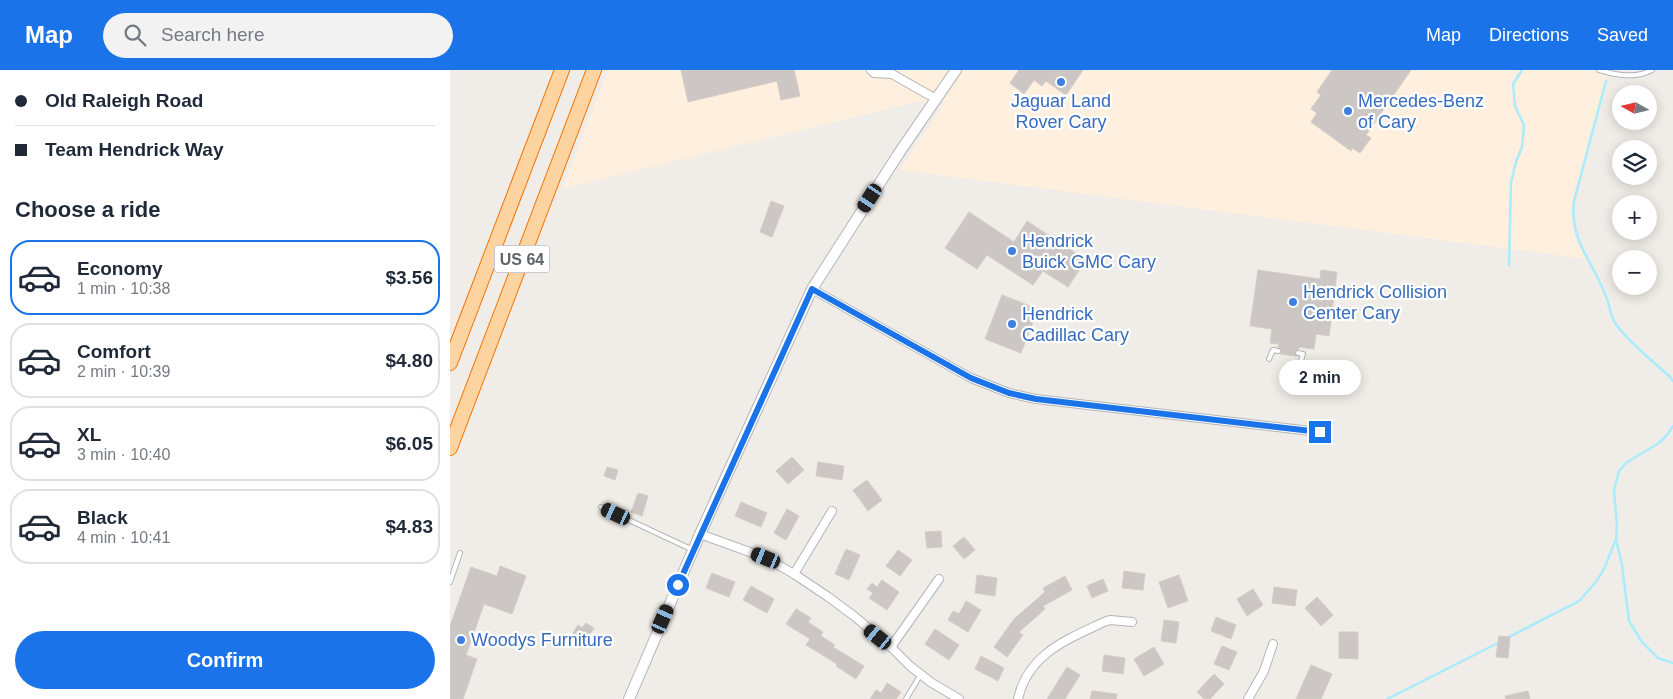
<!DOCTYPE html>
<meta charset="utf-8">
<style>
:root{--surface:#fff;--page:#f2f2f3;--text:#1f2937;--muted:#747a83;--line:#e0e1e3;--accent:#1a73e8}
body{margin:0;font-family:Helvetica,sans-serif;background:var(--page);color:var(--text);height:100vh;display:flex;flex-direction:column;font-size:19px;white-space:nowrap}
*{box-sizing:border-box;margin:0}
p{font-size:16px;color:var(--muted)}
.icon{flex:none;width:28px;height:28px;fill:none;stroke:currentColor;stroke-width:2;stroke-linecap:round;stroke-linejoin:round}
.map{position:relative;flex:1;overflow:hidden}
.side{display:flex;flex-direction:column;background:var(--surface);width:450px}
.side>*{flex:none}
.hud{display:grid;align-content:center;height:110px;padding:0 15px;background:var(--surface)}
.needle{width:32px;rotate:278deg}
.controls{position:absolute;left:1162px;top:15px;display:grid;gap:10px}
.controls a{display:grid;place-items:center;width:45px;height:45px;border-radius:50%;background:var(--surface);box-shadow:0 2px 12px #0003;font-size:25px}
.end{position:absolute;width:22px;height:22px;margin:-11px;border:6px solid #1a73e8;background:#fff;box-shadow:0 0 0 2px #fff}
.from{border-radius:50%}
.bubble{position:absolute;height:35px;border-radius:18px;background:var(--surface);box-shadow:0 2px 12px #0003;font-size:16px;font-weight:700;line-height:35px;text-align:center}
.car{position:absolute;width:15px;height:30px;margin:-15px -8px;border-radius:6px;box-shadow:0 0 4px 1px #0007;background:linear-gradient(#222 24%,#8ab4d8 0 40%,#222 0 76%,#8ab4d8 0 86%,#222 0)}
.hud b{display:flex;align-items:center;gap:18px;height:48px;font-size:19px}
.hud b+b{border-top:1px solid var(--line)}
.hud i{width:12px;height:12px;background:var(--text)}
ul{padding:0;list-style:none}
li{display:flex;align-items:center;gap:15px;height:75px;margin:0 10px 8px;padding:0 5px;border:2px solid var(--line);border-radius:20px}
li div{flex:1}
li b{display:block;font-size:19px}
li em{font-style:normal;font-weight:700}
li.active{border-color:var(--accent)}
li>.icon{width:45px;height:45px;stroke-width:1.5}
h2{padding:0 15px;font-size:22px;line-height:60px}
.cta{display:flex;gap:10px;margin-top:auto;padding:10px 15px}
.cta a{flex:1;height:58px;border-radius:30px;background:var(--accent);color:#fff;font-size:20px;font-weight:700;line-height:58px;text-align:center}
header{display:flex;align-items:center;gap:30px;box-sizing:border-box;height:70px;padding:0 25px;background:var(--accent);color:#fff}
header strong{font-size:24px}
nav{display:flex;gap:28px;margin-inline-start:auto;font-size:18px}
.search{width:350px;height:45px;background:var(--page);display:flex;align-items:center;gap:12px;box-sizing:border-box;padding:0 18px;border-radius:28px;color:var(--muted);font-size:19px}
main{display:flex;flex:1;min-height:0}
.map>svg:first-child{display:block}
</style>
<header>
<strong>Map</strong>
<div class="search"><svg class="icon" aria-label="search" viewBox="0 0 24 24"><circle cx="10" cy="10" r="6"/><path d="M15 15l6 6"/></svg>Search here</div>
<nav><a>Map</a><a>Directions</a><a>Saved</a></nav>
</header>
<main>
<section class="side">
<div class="hud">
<b><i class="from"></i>Old Raleigh Road</b>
<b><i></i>Team Hendrick Way</b>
</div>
<h2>Choose a ride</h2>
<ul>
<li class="active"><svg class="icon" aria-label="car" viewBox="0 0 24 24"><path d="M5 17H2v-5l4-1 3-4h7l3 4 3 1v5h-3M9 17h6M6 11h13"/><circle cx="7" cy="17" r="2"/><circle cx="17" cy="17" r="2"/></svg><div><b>Economy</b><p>1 min · 10:38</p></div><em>$3.56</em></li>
<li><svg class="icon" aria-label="car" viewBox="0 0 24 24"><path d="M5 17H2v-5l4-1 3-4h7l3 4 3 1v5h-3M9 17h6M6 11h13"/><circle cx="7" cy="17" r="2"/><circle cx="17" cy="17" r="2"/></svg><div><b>Comfort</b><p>2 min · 10:39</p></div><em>$4.80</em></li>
<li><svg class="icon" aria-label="car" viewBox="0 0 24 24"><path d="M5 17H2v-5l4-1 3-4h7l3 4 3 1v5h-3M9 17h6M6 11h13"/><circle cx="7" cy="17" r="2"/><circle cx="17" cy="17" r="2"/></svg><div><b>XL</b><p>3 min · 10:40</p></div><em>$6.05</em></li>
<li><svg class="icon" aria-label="car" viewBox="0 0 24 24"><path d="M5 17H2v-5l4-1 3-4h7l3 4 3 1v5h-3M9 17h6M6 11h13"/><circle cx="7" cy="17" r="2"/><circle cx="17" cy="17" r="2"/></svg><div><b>Black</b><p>4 min · 10:41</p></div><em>$4.83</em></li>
</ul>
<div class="cta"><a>Confirm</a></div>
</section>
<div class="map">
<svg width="1223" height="629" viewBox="0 0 1223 629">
<rect width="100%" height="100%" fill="#f0ece7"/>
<path fill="#feefde" d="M 158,0 L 1160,0 L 1156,11 L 1124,131 L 1122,144 L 1125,162 L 1138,189 L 449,100 L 496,32 L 466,32 L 112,119 Z"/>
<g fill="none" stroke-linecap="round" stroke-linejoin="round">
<g stroke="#a9ecfe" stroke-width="2.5">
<path d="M 1156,11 L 1124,131 C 1119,169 1142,191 1155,224 C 1159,233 1160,244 1165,253 C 1179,273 1203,291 1220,307 L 1223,311"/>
<path d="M 1059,195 L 1061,112 L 1066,92 L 1072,77 L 1074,55 L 1065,36 L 1063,14 L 1072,0"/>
<path d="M 1166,470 L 1172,495 L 1179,551 L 1192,572 L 1208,588 L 1223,593"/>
<path d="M 1057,568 L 1129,531 L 1146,512 L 1154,499 L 1166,469 L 1167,457 L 1164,420 L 1169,401 L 1176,393 L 1209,373 L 1217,365 L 1223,356"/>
<path d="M 937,629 L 1050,572"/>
</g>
</g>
<g fill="#ccc7c4" stroke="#d5ccc5">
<path d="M 231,0 L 344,0 L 350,26 L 331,30 L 327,11 L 238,32 Z"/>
<path d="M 569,0 L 633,0 L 616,25 L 596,11 L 592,16 L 584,10 L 574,24 L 560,13 Z"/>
<path d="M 882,0 L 961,0 L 916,65 L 921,68 L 910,83 L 902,78 L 901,81 L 861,52 L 867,43 L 861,39 L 871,25 L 867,22 Z"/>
<path d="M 321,131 L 334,136 L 322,167 L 310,162 Z"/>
<path d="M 519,142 L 564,172 L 577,151 L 636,190 L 618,217 L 593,201 L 583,215 L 537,185 L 527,199 L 495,178 Z"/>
<path d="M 808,200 L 870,209 L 871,200 L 887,202 L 879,266 L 866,264 L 864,279 L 849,277 L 849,279 L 844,282 L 847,286 L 830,284 L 832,280 L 828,277 L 829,274 L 820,273 L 822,259 L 800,256 Z"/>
<path d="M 552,225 L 588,239 L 571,283 L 535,269 Z"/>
<path d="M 342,387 L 354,400 L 338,414 L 326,401 Z"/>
<path d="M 368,392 L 394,396 L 392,410 L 366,406 Z"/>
<path d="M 157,397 L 168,400 L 165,410 L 154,406 Z"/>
<path d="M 417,410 L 432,430 L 418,441 L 403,420 Z"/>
<path d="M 188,423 L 198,426 L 192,446 L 181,442 Z"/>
<path d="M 291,432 L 317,443 L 311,457 L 285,446 Z"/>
<path d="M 337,439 L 349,446 L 336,470 L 324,463 Z"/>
<path d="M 491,461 L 492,477 L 477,478 L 475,462 Z"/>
<path d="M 514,467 L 525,480 L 514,489 L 503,476 Z"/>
<path d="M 396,479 L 410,485 L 399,510 L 385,504 Z"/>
<path d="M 448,480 L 462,490 L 450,506 L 436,496 Z"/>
<path d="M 50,496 L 76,506 L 62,544 L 34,534 L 16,585 L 27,589 L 13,629 L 0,629 L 0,556 L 21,497 L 47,506 Z"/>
<path d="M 674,501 L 695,504 L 693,520 L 672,518 Z"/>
<path d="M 262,503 L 285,512 L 279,527 L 256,518 Z"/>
<path d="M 527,505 L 547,508 L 545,526 L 525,523 Z"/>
<path d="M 729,505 L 738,531 L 718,538 L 709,512 Z"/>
<path d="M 615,506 L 622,520 L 593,536 L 595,539 L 569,562 L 573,565 L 557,587 L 544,577 L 564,549 L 595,522 L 593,518 Z"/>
<path d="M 653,509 L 658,521 L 642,528 L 637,516 Z"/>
<path d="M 432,510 L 449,522 L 437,540 L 419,528 L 423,523 L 417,519 L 422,513 L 427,517 Z"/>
<path d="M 301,516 L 324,529 L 317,543 L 293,530 Z"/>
<path d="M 824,517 L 847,520 L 845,536 L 822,533 Z"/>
<path d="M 803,519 L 813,535 L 797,546 L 787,529 Z"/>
<path d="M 867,527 L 883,545 L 871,556 L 855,538 Z"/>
<path d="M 516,531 L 531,540 L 518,562 L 498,550 L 503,541 L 509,544 Z"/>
<path d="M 346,539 L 361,548 L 358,552 L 373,562 L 371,566 L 385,575 L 383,577 L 414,596 L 406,609 L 386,596 L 387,594 L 356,575 L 360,569 L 336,554 Z"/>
<path d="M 766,547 L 786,555 L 781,569 L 761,561 Z"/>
<path d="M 714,550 L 729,552 L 726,573 L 711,571 Z"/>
<path d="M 136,553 L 144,558 L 130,579 L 118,571 L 128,555 L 132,558 Z"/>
<path d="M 485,559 L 509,575 L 499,590 L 475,574 Z"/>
<path d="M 889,562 L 908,562 L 908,589 L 889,588 Z"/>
<path d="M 1049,566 L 1060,567 L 1058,588 L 1046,587 Z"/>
<path d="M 772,576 L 787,582 L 779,600 L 764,594 Z"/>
<path d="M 704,577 L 714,594 L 694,606 L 684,589 Z"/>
<path d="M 654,585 L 675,588 L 673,604 L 652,601 Z"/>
<path d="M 531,586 L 554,598 L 548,611 L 525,599 Z"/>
<path d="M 861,595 L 882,604 L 871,629 L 846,629 Z"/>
<path d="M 617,597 L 630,605 L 615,629 L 597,629 Z"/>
<path d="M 764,604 L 774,614 L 760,629 L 754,629 L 747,622 Z"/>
<path d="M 437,613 L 451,622 L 446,629 L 420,629 L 426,620 L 431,623 Z"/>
<path d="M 642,621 L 667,624 L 666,629 L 640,629 Z"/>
<path d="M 1078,621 L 1080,629 L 1056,629 L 1055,626 Z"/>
</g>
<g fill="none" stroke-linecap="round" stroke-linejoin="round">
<defs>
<g id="service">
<path d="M 1149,0 C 1166,5 1185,9 1202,0"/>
<path d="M 848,283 L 853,284 L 850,294"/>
<path d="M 819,289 L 823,280 L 828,281"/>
<path d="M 151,437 L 243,480"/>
<path d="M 0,512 L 10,483"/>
<path d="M 456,629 L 471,604"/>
</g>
<g id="minor">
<path d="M 421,0 L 424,3 L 442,4"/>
<path d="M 438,0 L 442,4 L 486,29"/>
<path d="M 362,219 L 521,308 L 559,323 L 586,329 L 870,362"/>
<path d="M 250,464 L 316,488 L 344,504 L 377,526 L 404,546 L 441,577 L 460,596 L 482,613 L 509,629"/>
<path d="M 344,504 L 382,441"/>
<path d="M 441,577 L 489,509"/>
<path d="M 568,629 C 578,584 616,570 654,552 L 660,550 L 682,552"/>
<path d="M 798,629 L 814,601 L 823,574"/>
</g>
<path id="tertiary" d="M 179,629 L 250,464 L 362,219 L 449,83 L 506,0"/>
<g id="trunk">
<path d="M 0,293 L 112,0"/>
<path d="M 0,378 L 144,0"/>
</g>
</defs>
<use href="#service" stroke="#b2b6b9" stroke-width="6"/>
<use href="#minor" stroke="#b2b6b9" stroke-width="10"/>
<use href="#tertiary" stroke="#b2b6b9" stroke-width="12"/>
<use href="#trunk" stroke="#f47303" stroke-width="16"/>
<use href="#service" stroke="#fff" stroke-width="4"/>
<use href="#minor" stroke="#fff" stroke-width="8"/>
<use href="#tertiary" stroke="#fff" stroke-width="10"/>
<use href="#trunk" stroke="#fdd4a0" stroke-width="14"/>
</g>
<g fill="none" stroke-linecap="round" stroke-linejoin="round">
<path stroke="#1a73e8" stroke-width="6" d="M 228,515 L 362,219 L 521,308 L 559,323 L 586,329 L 870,362"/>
</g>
<g fill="#3f7fe0" stroke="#fff" stroke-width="2">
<circle cx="611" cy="12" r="5"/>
<circle cx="898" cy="41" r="5"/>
<circle cx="562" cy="181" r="5"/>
<circle cx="843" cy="232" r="5"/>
<circle cx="562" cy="254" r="5"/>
<circle cx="11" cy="570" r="5"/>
</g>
<g text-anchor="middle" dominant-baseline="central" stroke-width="4.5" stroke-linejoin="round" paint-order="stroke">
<rect fill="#fff" stroke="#8e9295" stroke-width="1" x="44.5" y="175.5" width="55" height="27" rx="4"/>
<g font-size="16" font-weight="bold" fill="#5e6467">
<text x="72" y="189">US 64</text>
</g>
<g font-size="18" fill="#366cbe" stroke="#fff" text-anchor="start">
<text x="611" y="31" text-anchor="middle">Jaguar Land<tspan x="611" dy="21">Rover Cary</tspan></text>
<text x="908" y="31">Mercedes-Benz<tspan x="908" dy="21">of Cary</tspan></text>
<text x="572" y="171">Hendrick<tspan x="572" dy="21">Buick GMC Cary</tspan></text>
<text x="853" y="222">Hendrick Collision<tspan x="853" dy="21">Center Cary</tspan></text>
<text x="572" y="244">Hendrick<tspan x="572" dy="21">Cadillac Cary</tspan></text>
<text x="21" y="570">Woodys Furniture</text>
</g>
</g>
</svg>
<div class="controls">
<a><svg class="needle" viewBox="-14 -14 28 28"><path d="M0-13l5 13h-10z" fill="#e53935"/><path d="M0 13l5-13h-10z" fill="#747a83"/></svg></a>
<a><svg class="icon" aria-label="layers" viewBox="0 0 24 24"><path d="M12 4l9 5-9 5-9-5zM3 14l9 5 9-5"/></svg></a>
<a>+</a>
<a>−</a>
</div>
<i class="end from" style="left:228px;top:515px"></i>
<i class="end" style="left:870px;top:362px"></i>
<div class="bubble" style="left:829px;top:290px;width:82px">2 min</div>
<i class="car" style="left:420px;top:128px;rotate:213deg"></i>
<i class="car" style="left:166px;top:444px;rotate:295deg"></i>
<i class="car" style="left:316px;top:488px;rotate:292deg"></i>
<i class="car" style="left:213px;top:549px;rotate:24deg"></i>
<i class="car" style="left:428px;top:567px;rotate:309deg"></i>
</div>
</main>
